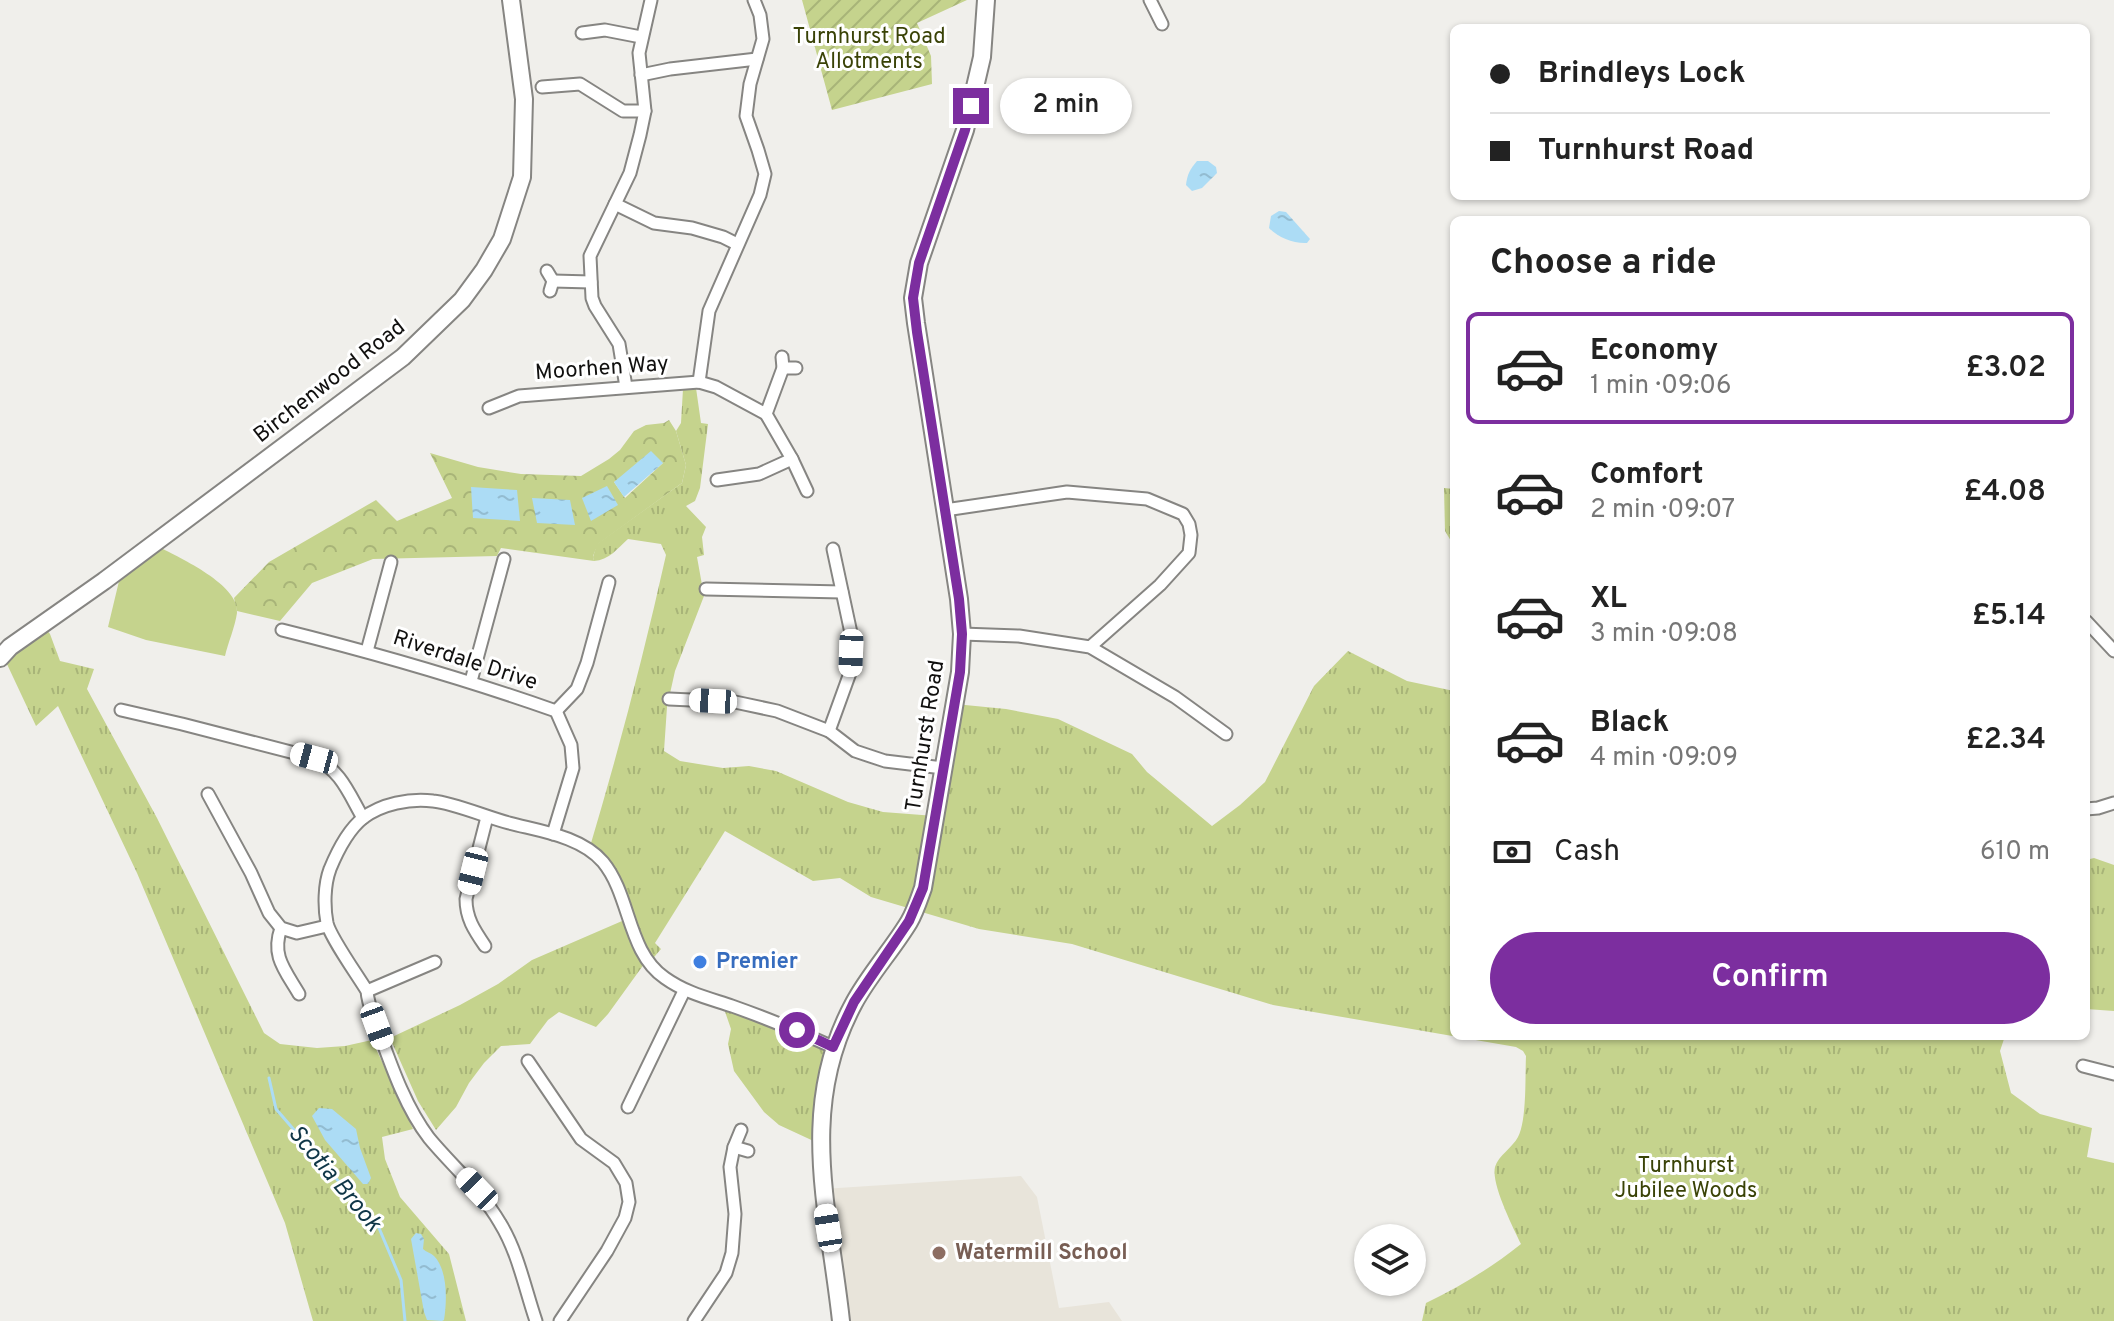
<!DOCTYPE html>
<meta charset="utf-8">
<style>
:root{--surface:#fff;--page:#f6f6f6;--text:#222;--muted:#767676;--line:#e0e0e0;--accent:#7c2e9f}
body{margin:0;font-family:Overpass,sans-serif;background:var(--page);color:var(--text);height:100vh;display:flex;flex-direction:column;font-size:30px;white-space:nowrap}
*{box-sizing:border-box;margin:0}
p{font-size:26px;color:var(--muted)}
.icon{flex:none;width:44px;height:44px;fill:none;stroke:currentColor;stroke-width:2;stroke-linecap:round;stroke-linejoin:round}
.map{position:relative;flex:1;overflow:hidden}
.drawer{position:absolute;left:1450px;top:216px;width:640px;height:824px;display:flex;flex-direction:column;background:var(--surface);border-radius:12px;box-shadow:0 2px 6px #0004}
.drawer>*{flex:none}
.guide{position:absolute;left:1450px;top:24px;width:640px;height:176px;border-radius:12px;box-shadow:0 2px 6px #0004;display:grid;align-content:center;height:176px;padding:0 40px;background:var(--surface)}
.tools{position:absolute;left:1354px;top:1224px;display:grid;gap:16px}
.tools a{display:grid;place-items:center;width:72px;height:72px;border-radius:50%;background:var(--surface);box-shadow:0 2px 6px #0004;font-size:40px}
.end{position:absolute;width:36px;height:36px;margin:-18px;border:10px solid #7c2e9f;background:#fff;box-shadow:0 0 0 4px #fff}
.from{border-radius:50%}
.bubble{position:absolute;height:56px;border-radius:28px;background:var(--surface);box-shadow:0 2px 6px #0004;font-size:26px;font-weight:600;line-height:56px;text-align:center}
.car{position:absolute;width:24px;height:48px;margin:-24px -12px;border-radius:10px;box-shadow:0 0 6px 2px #0007;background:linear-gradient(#fff 24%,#345 0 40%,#fff 0 76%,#345 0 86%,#fff 0)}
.guide b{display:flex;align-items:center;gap:28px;height:76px;font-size:30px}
.guide b+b{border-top:2px solid var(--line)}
.guide i{width:20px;height:20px;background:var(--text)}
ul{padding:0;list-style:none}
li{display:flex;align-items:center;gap:24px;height:112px;margin:0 16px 12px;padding:0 24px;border:4px solid transparent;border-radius:12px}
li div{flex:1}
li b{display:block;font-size:30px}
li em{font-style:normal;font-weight:600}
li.active{border-color:var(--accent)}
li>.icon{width:72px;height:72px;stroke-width:1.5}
h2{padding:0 40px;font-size:36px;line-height:96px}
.pay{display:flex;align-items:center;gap:20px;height:88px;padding:0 40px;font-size:30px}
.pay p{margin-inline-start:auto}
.primary-button{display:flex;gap:16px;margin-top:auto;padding:16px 40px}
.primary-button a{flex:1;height:92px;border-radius:48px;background:var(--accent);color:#fff;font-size:32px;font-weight:600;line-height:92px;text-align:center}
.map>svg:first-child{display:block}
</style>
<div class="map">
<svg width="2114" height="1321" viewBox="0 0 2114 1321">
<defs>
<pattern id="forest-crowns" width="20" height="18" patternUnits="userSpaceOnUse" patternTransform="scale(2)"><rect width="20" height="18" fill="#c5d38d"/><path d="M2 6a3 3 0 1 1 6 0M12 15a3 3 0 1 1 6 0" fill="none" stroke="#a8b478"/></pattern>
<pattern id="park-tufts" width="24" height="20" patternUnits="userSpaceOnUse" patternTransform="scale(2)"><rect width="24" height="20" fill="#c5d38d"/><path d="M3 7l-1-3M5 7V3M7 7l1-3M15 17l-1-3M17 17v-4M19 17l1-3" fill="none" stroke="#a8b478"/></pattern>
<pattern id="garden-furrows" width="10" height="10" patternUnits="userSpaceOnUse" patternTransform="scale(2)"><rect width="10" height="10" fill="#c5d38d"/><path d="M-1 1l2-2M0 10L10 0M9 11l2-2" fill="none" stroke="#a8b478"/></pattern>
<pattern id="water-ripples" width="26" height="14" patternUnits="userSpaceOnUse" patternTransform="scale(2)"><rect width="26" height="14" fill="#acdcf5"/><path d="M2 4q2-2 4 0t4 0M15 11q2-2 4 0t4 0" fill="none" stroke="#93bcd1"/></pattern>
</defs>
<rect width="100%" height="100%" fill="#f0efeb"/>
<path fill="#e8e4da" d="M 1021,1176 L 1037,1197 L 1059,1308 L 1109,1302 L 1122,1321 L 838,1321 L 823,1189 Z"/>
<path fill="#c5d38d" d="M 159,547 C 180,558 240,585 237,613 C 235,627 228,643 225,656 L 146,640 L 108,627 L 120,577 Z"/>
<path fill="url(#forest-crowns)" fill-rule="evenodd" d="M 669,420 L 676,431 L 686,465 L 682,483 L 598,544 L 593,556 L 594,561 L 501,548 L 497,556 L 373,559 L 312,583 L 280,621 L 237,611 L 234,598 L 269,562 L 376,500 L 397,521 L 452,498 L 430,453 L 478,467 L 521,474 L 581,476 L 609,459 L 620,450 L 634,431 L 646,425 L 664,423 ZM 663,463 L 625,498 L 614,482 Z"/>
<g fill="url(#park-tufts)">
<path d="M 696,388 L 701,423 L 708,424 L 700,488 L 695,501 L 686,506 L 706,527 L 702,537 L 704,555 L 697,557 L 704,596 L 675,671 L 667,707 L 664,751 L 680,761 L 723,768 L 749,766 L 776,771 L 848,802 L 883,812 L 935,816 L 955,704 L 1006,709 L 1058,719 L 1132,754 L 1147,772 L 1212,826 L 1240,805 L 1265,782 L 1314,686 L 1348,651 L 1407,681 L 1454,691 L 1454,1036 L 2005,1036 L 2000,1051 L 2011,1093 L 2040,1114 L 2092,1128 L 2087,1157 L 2114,1163 L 2114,1321 L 1422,1321 L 1426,1303 C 1461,1286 1491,1268 1521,1244 C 1513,1227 1491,1184 1495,1167 C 1498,1156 1513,1147 1518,1137 C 1527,1121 1525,1076 1526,1056 L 1523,1051 L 1516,1047 L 1273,1005 L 1072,944 L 979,929 L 871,897 L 840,878 L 813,881 L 725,831 L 655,943 L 661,949 L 649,963 L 647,960 L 608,1014 L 596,1027 L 559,1012 L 548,1020 L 530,1044 L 501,1046 L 484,1063 L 469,1083 L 456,1107 L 436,1130 L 418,1101 L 390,1038 L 460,1005 L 498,984 L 532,960 L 629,918 L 619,890 L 589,850 C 618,753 644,654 666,555 L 661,544 L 628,539 C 617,549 609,560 594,561 L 593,557 L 597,544 L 682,483 L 686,465 L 676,431 L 681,423 L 683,389 Z"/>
<path d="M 1444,488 L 1454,489 L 1454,546 L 1445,531 Z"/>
<path d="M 46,629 L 50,634 L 60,661 L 94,669 L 87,689 L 157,818 L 264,1033 L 280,1044 L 317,1048 L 345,1046 L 372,1040 L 413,1129 L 382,1137 L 385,1159 L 400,1197 L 449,1254 L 466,1321 L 313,1321 L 285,1223 L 137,873 L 58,706 L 36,726 L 6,662 L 20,648 Z"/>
<path d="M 2094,858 L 2114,865 L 2114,1011 L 2086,1009 L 2086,860 Z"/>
<path d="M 722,1003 L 833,1047 L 820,1144 L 779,1125 L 764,1112 L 734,1071 L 728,1044 L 731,1029 Z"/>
</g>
<path fill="url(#garden-furrows)" d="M 802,0 L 967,0 L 917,23 L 931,56 L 932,84 L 832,110 Z"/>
<g fill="url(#water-ripples)">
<path d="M 1197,161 L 1208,161 L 1216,167 L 1217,173 L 1202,188 L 1192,191 L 1186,185 C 1187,175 1190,169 1197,161 Z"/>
<path d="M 1279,211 L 1286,212 L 1310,239 L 1307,243 C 1294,244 1277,237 1269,228 L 1271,216 Z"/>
<path d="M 651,451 L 663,463 L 624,497 L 614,482 Z"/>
<path d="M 607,486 L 618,505 L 591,521 L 582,498 Z"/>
<path d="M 471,487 L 517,490 L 520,521 L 473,518 Z"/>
<path d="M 532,498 L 570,500 L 575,525 L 537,523 Z"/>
<path d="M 319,1108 L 332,1109 L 356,1129 L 360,1148 L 371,1178 L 368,1184 L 363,1184 L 325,1140 L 312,1116 Z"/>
<path d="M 416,1233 L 421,1234 L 424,1239 L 423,1249 C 426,1252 431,1253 434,1256 C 448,1270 447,1302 444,1320 L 442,1321 L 427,1320 L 424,1312 L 411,1239 Z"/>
</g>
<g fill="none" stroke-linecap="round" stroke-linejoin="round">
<path stroke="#acdcf5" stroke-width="3" d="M 269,1078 L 276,1109 L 379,1228 L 401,1280 L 405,1321"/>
<defs>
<g id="street">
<path d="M 1150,0 L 1162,24"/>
<path d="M 582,33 L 605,30 L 641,37"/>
<path d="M 641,75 L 670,69 L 757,59"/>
<path d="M 542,87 L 580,84 L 623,111 L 645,111"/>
<path d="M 615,204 L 654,223 L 692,228 L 723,237 L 737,244"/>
<path d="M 547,271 L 553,281 L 550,291"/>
<path d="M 553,281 L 591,282"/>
<path d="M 783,368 L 796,368"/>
<path d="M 699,382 L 709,311 L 760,195 L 765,174 L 758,150 L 746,116 L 750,84 L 763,39 L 760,15 L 754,0"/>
<path d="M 626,387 L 619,344 L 595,306 L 592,298 L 590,256 L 630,173 L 640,135 L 645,111 L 639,53 L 651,0"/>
<path d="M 489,408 L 519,396 L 699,382 L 716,387 L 766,414 L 792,459 L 807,491"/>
<path d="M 766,414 L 783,368 L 782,357"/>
<path d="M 717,480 L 759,474 L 792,459"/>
<path d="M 945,510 L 1067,492 L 1147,499 L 1183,514 L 1189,524 L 1191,535 L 1189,553 L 1160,585 L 1090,647"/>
<path d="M 706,589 L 842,592"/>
<path d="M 2086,621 L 2114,651"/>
<path d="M 282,630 C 375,653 465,679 556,711 L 571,745 L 573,768 L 553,834"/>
<path d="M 962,634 L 1019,636 L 1090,647 L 1175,697 L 1226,734"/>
<path d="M 367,651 L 391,562"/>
<path d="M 471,681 L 504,559"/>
<path d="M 669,699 L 735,702 L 777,711 L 829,731 L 855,751 L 885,761 L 943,768"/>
<path d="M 121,710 L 182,724 L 314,758 C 341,770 349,794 363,818"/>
<path d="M 556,711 L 577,689 L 587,663 L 609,582"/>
<path d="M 829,731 L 850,673 L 851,633 L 833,549"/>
<path d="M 208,794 L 251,873 L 269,913 L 281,928 L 297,933 L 327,926"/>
<path d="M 2086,809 L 2098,808 L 2114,803"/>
<path d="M 281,928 C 271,956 285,970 299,994"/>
<path d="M 485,946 C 474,930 466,918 466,899 L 487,817"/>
<path d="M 367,991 L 435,962"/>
<path d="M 528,1061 L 581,1139 L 614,1163 L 626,1183 L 629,1202 L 625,1218 L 607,1251 L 560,1321"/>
<path d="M 2083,1066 L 2114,1074"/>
<path d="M 628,1107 L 684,991"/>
<path d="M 734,1147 L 748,1151"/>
<path d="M 536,1321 C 525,1289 518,1252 500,1223 C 481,1190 453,1167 429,1138 C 406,1108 392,1068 379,1032 C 375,1019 368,1006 367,991 C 358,976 330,937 327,923 C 324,907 324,885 330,869 C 337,852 348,830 363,818 C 381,804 410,798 433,801 C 454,803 486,817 509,823 C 539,831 581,836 603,862 C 631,896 627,952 665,978 C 686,993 708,998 732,1006 C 766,1018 800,1032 833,1047"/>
<path d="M 694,1321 L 726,1273 L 732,1253 L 735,1214 L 730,1167 L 734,1147 L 741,1130"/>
</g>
<g id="secondary">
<path d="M 0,658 L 10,647 L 104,581 L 403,357 L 462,300 L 484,270 L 502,239 L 522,177 L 524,99 L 511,0"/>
<path d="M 841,1321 C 829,1210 797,1108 854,1003 C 869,975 892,950 909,922 C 915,912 919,899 923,888 L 960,672 L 962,634 L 959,599 L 916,323 L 913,298 L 919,263 L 965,130 L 982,57 L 986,0"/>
</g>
</defs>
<use href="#street" stroke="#868582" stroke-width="15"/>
<use href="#secondary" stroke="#868582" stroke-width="20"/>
<use href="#street" stroke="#fff" stroke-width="11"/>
<use href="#secondary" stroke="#fff" stroke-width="16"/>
</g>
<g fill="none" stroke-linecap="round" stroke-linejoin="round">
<path stroke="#7c2e9f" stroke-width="10" d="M 797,1030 L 833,1047 L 854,1002 L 909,921 L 923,888 L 960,672 L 962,634 L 959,599 L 917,332 L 913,298 L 919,263 L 965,130 L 971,106"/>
</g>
<circle fill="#3f7fe0" stroke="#fff" stroke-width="3" cx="700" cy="962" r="8"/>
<circle fill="#8d6e63" stroke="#fff" stroke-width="3" cx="939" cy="1253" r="8"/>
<g text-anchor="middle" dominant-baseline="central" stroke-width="6" stroke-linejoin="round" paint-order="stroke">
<g font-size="22" fill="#3a4307" stroke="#fff">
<text x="869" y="37">Turnhurst Road<tspan x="869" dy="25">Allotments</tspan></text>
<text x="1686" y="1166">Turnhurst<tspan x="1686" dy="25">Jubilee Woods</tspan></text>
</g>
<g font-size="22" fill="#11100f" stroke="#fff">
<text transform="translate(602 369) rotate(-4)">Moorhen Way</text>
<text transform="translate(330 382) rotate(-38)">Birchenwood Road</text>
<text transform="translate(465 661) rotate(18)">Riverdale Drive</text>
<text transform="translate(926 736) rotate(-81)">Turnhurst Road</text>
</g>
<g font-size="22" font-weight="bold" fill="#366cbe" stroke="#fff" text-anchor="start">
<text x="716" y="962">Premier</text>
</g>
<g font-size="22" font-weight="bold" fill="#785e54" stroke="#fff" text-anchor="start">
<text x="955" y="1253">Watermill School</text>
</g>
<g font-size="24" font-style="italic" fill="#0f3647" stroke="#fff">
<text transform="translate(334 1179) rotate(50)">Scotia Brook</text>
</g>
</g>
</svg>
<div class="tools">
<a><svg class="icon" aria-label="layers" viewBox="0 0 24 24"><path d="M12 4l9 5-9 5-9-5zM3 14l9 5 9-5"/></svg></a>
</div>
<i class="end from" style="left:797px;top:1030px"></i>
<i class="end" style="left:971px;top:106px"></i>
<div class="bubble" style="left:1000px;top:78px;width:132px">2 min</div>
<i class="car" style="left:851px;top:653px;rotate:182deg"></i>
<i class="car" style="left:713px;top:701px;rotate:273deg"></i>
<i class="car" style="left:314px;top:758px;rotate:285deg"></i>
<i class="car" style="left:473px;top:871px;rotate:194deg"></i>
<i class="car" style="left:377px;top:1026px;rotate:160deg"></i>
<i class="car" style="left:477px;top:1189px;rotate:316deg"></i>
<i class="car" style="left:828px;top:1228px;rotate:351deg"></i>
<div class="guide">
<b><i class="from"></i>Brindleys Lock</b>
<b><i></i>Turnhurst Road</b>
</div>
<section class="drawer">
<h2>Choose a ride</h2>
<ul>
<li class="active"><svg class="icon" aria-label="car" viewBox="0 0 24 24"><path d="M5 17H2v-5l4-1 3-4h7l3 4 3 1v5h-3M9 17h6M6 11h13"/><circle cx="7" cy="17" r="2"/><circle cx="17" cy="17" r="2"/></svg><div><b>Economy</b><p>1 min · 09:06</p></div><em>£3.02</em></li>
<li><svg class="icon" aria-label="car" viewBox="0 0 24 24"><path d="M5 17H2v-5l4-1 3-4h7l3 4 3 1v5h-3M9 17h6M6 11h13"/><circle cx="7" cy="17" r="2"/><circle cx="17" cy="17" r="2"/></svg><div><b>Comfort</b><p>2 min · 09:07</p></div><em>£4.08</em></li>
<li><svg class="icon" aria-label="car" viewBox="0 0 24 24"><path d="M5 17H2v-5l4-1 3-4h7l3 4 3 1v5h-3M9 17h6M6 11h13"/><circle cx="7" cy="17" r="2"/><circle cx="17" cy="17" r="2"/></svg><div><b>XL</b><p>3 min · 09:08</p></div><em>£5.14</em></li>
<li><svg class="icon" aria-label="car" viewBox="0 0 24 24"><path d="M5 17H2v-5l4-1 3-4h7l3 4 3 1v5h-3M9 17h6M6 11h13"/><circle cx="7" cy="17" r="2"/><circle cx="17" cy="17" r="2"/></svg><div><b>Black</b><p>4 min · 09:09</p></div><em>£2.34</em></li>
</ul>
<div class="pay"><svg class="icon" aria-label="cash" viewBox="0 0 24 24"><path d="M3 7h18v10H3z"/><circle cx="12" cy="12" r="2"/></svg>Cash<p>610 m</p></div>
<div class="primary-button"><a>Confirm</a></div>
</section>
</div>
